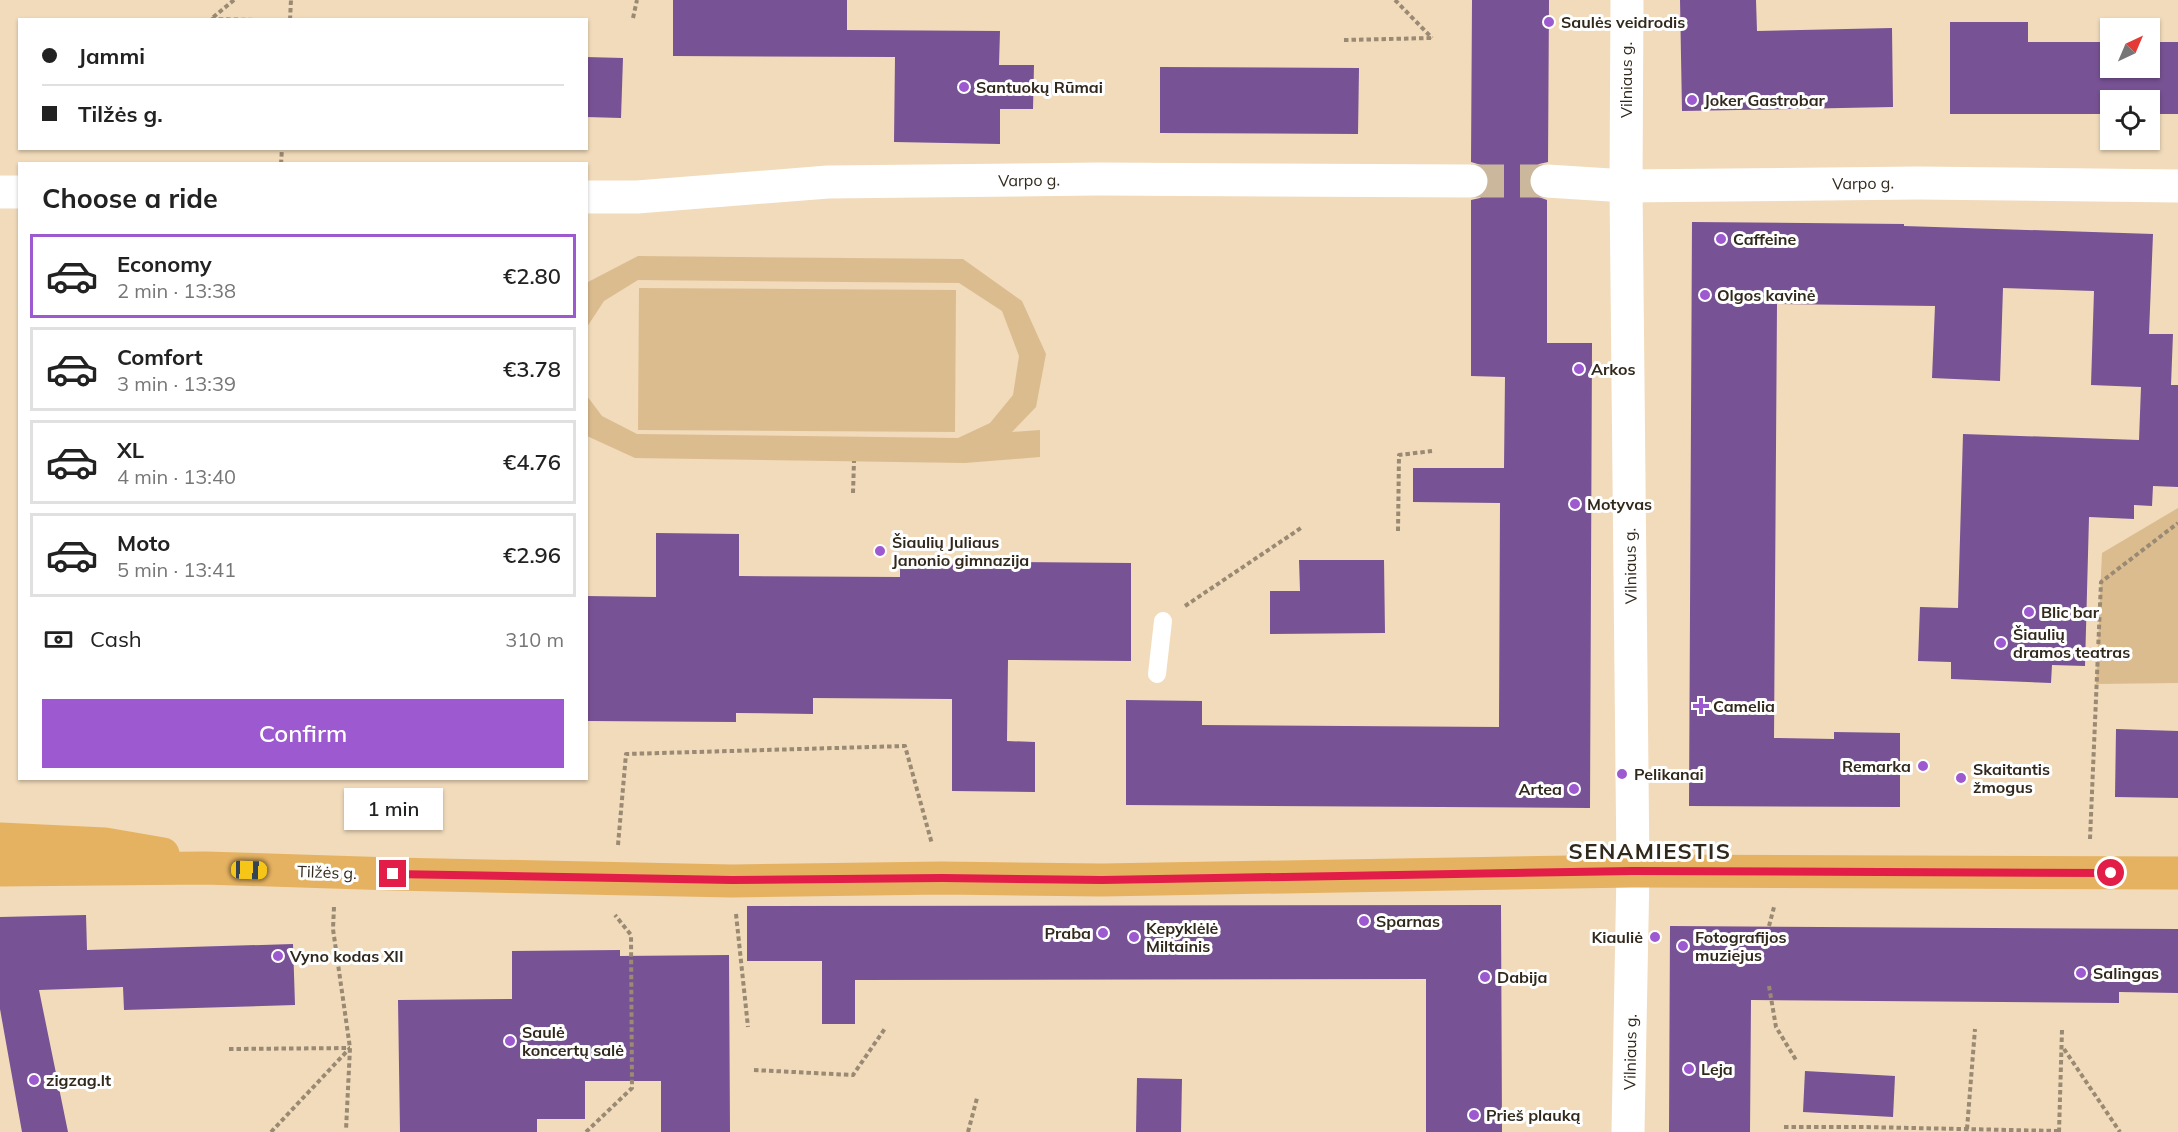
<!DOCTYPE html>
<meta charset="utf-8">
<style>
:root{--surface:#fff;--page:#f2f2f2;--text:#222;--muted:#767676;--line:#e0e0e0;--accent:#9d59cf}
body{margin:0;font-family:Mulish,sans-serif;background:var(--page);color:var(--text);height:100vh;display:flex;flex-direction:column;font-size:22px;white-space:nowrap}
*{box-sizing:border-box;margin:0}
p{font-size:20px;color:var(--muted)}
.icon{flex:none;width:33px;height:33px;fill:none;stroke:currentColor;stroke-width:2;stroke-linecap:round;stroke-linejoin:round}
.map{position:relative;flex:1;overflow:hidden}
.side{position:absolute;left:18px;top:162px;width:570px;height:618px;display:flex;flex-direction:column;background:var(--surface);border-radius:0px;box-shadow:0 2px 4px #0004}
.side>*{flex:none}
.banner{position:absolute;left:18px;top:18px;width:570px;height:132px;border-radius:0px;box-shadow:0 2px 4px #0004;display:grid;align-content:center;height:132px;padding:0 24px;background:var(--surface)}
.needle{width:39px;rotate:44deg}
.controls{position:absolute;left:2100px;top:18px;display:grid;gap:12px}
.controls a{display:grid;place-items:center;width:60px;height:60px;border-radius:0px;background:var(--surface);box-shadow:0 2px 4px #0004;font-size:30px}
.end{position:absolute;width:27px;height:27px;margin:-14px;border:8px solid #e11d48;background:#fff;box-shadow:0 0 0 3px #fff}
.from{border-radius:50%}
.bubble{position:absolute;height:42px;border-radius:0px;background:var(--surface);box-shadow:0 2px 4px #0004;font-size:20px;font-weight:600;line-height:42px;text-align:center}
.car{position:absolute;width:18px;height:36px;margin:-18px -9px;border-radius:8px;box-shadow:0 0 4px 2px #0007;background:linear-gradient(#f5c518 24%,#345 0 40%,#f5c518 0 76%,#345 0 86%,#f5c518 0)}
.banner b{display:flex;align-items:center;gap:21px;height:57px;font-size:22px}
.banner b+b{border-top:2px solid var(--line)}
.banner i{width:15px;height:15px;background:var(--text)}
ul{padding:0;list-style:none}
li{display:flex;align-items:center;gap:18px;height:84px;margin:0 12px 9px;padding:0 12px;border:3px solid var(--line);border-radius:0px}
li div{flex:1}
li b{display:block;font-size:22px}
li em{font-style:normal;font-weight:600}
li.on{border-color:var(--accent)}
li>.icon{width:54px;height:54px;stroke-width:1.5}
h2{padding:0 24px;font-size:27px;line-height:72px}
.pay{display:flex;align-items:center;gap:15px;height:66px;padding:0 24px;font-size:22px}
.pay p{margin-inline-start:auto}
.primary-button{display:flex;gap:12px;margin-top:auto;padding:12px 24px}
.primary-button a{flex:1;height:69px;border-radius:0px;background:var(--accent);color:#fff;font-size:24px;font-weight:600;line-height:69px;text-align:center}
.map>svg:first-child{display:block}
</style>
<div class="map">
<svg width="2178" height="1132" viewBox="0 0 2178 1132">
<rect width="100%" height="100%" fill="#f1dbbb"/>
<g fill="#dbbc8f">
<path d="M 638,256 L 963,259 L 1022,301 L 1046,354 L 1036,407 L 1012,432 L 1040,430 L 1040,457 L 965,463 L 635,458 L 587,436 L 587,396 L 602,416 L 637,434 L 958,438 L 990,423 L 1013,395 L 1019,356 L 1002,311 L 959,283 L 638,280 L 604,301 L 587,327 L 588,282 Z"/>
<path d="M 639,288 L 956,290 L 955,432 L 638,430 Z"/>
<path d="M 2178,508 L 2178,683 L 2096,684 L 2102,553 Z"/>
</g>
<g fill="#775294">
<path d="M 673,0 L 847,0 L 847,30 L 1000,31 L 999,65 L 1034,65 L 1033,109 L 1000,109 L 1000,144 L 894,142 L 895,57 L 673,56 Z"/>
<path d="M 1472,0 L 1549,0 L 1548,162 L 1539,164 L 1532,170 L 1528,180 L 1531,190 L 1536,196 L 1547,200 L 1547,343 L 1592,343 L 1590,808 L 1126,805 L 1126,700 L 1202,701 L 1202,725 L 1499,727 L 1500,503 L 1413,502 L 1413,468 L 1504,468 L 1505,377 L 1471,376 L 1471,200 L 1480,198 L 1487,191 L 1490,181 L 1487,171 L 1481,165 L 1471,162 Z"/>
<path d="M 1680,0 L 1756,0 L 1757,31 L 1892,28 L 1893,107 L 1682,111 Z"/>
<path d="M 1950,22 L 2028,22 L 2028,42 L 2110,42 L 2110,68 L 2150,68 L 2150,42 L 2178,42 L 2178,114 L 2150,114 L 2150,100 L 2110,100 L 2110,114 L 1950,114 Z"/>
<path d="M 586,57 L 623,58 L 621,118 L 586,117 Z"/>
<path d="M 1160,67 L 1359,68 L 1358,134 L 1160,133 Z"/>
<path d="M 1692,222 L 1904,224 L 1904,226 L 2153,234 L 2149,334 L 2173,334 L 2171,385 L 2178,385 L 2178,487 L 2153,486 L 2152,506 L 2134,505 L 2134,519 L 2089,517 L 2085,666 L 2052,665 L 2051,683 L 1951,679 L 1951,662 L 1918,661 L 1920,607 L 1958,608 L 1963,434 L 2139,440 L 2141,387 L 2091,385 L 2094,291 L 2003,288 L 2000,381 L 1932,378 L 1935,306 L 1777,304 L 1774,738 L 1834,739 L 1834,732 L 1900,733 L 1900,807 L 1689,806 Z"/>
<path d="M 656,533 L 739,534 L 739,576 L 900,577 L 900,561 L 1131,563 L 1131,661 L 1008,660 L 1007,741 L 1035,742 L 1035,792 L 952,791 L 952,699 L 813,698 L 813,714 L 736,713 L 736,722 L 586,721 L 586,596 L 656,597 Z"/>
<path d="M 1299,560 L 1384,560 L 1385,633 L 1270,634 L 1270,591 L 1300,591 Z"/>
<path d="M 2116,729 L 2178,731 L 2178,798 L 2115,797 Z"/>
<path d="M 1501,905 L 1502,1132 L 1426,1132 L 1426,979 L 855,980 L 855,1024 L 822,1024 L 822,961 L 747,961 L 747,906 Z"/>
<path d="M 86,915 L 87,950 L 293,944 L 295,1005 L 124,1010 L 123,987 L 39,990 L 68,1132 L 22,1132 L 0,1009 L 0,917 Z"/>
<path d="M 1670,926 L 2178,929 L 2178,993 L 2119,992 L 2119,1003 L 1751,1000 L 1750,1132 L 1669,1132 Z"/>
<path d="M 620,950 L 620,956 L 729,955 L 730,1132 L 661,1132 L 661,1081 L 585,1081 L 585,1119 L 537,1119 L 537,1132 L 400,1132 L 398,1000 L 512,999 L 512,951 Z"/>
<path d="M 1805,1071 L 1895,1076 L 1893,1117 L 1803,1112 Z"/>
<path d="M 1137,1078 L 1182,1079 L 1181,1132 L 1136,1132 Z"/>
</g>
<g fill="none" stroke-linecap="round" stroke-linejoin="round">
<path stroke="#cbb79b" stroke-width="33" stroke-dasharray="33 16" stroke-linecap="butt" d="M 1471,181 L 1547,181"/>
<g stroke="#9a8a73" stroke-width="4" stroke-dasharray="4.5 3" stroke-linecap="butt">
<path d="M 234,0 L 211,19 L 257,20"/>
<path d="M 1395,0 L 1432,38"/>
<path d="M 633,18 L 637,0"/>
<path d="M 290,20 L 291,0"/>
<path d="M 1344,40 L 1432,38"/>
<path d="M 281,164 L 282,148"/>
<path d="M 853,493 L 854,461"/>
<path d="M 1398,531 L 1399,455 L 1432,451"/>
<path d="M 1185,606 L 1301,528"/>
<path d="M 2090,839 L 2101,582 L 2178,523"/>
<path d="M 618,845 L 626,754 L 905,746 L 932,844"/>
<path d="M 334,907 L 333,929 L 350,1048 L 346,1130"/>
<path d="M 736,914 L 748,1027"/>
<path d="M 1769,926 L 1774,907"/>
<path d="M 1769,986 L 1776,1027 L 1796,1060"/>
<path d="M 229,1049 L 350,1048"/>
<path d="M 2064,1049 L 2120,1132"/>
<path d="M 754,1070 L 853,1075 L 886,1027"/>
<path d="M 1784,1127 L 1863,1127 L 2059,1131"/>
<path d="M 1967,1129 L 1975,1029"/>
<path d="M 271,1132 L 350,1048"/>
<path d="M 586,1132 L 632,1088 L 631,935 L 615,915"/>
<path d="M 968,1132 L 977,1098"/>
<path d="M 2059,1132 L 2062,1030"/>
</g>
<path stroke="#fff" stroke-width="18" d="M 1157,674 L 1163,621"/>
<g stroke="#fff" stroke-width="33">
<path d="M 1627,0 L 1626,186 L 1633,871 L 1628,1132"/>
<path d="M 1547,181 L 1626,186 L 1918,183 L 2178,186"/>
<path d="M 0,192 L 20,192"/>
<path d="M 586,197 L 637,197 L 828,182 L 1098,179 L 1471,181"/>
</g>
<g stroke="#e5b261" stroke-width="33">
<path d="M 0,839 L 105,844 L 163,854"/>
<path d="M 0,870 L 205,868 L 393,874 L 732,881 L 942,878 L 1102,880 L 1633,871 L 2178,873"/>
</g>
</g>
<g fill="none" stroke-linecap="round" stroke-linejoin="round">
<path stroke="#e11d48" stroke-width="8" d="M 393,874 L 732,880 L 942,878 L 1102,880 L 1633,871 L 2111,873"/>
</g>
<g fill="#9d59cf" stroke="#fff" stroke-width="2">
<circle cx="1549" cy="22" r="6"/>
<circle cx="964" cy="87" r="6"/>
<circle cx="1692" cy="100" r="6"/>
<circle cx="1721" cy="239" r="6"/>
<circle cx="1705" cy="295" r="6"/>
<circle cx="1579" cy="369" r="6"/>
<circle cx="1575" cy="504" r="6"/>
<circle cx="880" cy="551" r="6"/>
<circle cx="2029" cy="612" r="6"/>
<circle cx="2001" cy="643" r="6"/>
<path d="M1698 697h6v6h6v6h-6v6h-6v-6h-6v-6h6z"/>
<circle cx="1923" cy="766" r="6"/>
<circle cx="1622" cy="774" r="6"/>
<circle cx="1961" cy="778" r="6"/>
<circle cx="1574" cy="789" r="6"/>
<circle cx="1364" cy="921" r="6"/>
<circle cx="1103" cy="933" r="6"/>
<circle cx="1134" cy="937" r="6"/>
<circle cx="1655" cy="937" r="6"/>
<circle cx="1683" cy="946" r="6"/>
<circle cx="278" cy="956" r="6"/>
<circle cx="2081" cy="973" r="6"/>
<circle cx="1485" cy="977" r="6"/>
<circle cx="510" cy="1041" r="6"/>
<circle cx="1689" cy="1069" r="6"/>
<circle cx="34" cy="1080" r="6"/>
<circle cx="1474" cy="1115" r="6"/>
</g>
<g text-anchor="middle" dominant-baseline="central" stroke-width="6" stroke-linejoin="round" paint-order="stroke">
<g font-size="16" font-weight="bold" fill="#32291d" stroke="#fff" text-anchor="start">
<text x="1561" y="22">Saulės veidrodis</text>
<text x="976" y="87">Santuokų Rūmai</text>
<text x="1704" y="100">Joker Gastrobar</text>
<text x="1733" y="239">Caffeine</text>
<text x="1717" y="295">Olgos kavinė</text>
<text x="1591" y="369">Arkos</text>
<text x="1587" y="504">Motyvas</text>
<text x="892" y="542">Šiaulių Juliaus<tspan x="892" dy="18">Janonio gimnazija</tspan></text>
<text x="2041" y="612">Blic bar</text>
<text x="2013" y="634">Šiaulių<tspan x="2013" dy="18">dramos teatras</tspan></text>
<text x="1713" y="706">Camelia</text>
<text x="1911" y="766" text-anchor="end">Remarka</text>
<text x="1973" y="769">Skaitantis<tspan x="1973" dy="18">žmogus</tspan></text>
<text x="1634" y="774">Pelikanai</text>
<text x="1562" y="789" text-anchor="end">Artea</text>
<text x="1376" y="921">Sparnas</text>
<text x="1146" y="928">Kepyklėlė<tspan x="1146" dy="18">Miltainis</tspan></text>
<text x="1091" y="933" text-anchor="end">Praba</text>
<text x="1643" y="937" text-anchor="end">Kiauliė</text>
<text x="1695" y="937">Fotografijos<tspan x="1695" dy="18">muziejus</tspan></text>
<text x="290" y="956">Vyno kodas XII</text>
<text x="2093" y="973">Salingas</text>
<text x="1497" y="977">Dabija</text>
<text x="522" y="1032">Saulė<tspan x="522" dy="18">koncertų salė</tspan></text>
<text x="1701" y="1069">Leja</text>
<text x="46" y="1080">zigzag.lt</text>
<text x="1486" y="1115">Prieš plauką</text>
</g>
<g font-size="16" fill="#32291d" stroke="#fff">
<text transform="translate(1626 80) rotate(-90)">Vilniaus g.</text>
<text transform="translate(1029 180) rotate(-1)">Varpo g.</text>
<text transform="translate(1863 183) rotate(-1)">Varpo g.</text>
<text transform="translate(1630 566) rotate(-91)">Vilniaus g.</text>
<text transform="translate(327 872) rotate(2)">Tilžės g.</text>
<text transform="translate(1630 1052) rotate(-89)">Vilniaus g.</text>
</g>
<g font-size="22" font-weight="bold" letter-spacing="1.5" fill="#32291d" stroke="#fff">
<text x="1650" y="851">SENAMIESTIS</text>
</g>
</g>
</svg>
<div class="controls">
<a><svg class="needle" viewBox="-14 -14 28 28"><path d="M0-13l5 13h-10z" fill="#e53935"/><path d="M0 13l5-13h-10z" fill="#767676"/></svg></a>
<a><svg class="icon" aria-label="locate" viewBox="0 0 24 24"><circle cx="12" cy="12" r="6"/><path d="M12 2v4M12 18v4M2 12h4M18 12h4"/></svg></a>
</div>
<i class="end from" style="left:2111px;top:873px"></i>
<i class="end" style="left:393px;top:874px"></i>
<div class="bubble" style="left:344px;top:788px;width:99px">1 min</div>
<i class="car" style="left:249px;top:870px;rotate:92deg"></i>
<div class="banner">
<b><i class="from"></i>Jammi</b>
<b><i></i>Tilžės g.</b>
</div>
<section class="side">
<h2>Choose a ride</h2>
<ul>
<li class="on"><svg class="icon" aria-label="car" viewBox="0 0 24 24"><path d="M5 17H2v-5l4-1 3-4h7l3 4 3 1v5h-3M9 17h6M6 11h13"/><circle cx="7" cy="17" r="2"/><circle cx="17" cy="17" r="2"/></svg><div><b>Economy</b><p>2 min · 13:38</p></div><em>€2.80</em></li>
<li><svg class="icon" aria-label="car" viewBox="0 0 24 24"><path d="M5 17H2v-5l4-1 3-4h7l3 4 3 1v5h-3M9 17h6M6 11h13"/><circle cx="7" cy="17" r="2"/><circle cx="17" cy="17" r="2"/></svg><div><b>Comfort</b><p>3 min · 13:39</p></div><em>€3.78</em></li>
<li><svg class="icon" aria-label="car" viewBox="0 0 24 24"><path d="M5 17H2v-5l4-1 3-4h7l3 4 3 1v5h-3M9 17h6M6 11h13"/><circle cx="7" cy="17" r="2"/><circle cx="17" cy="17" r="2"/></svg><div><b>XL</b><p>4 min · 13:40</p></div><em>€4.76</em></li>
<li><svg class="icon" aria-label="car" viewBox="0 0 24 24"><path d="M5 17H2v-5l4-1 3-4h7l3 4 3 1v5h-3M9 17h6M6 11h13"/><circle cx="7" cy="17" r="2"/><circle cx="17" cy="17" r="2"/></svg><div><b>Moto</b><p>5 min · 13:41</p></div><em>€2.96</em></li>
</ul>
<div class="pay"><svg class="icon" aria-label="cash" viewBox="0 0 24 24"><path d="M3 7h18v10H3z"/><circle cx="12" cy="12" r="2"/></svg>Cash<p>310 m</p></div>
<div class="primary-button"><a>Confirm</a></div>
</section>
</div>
